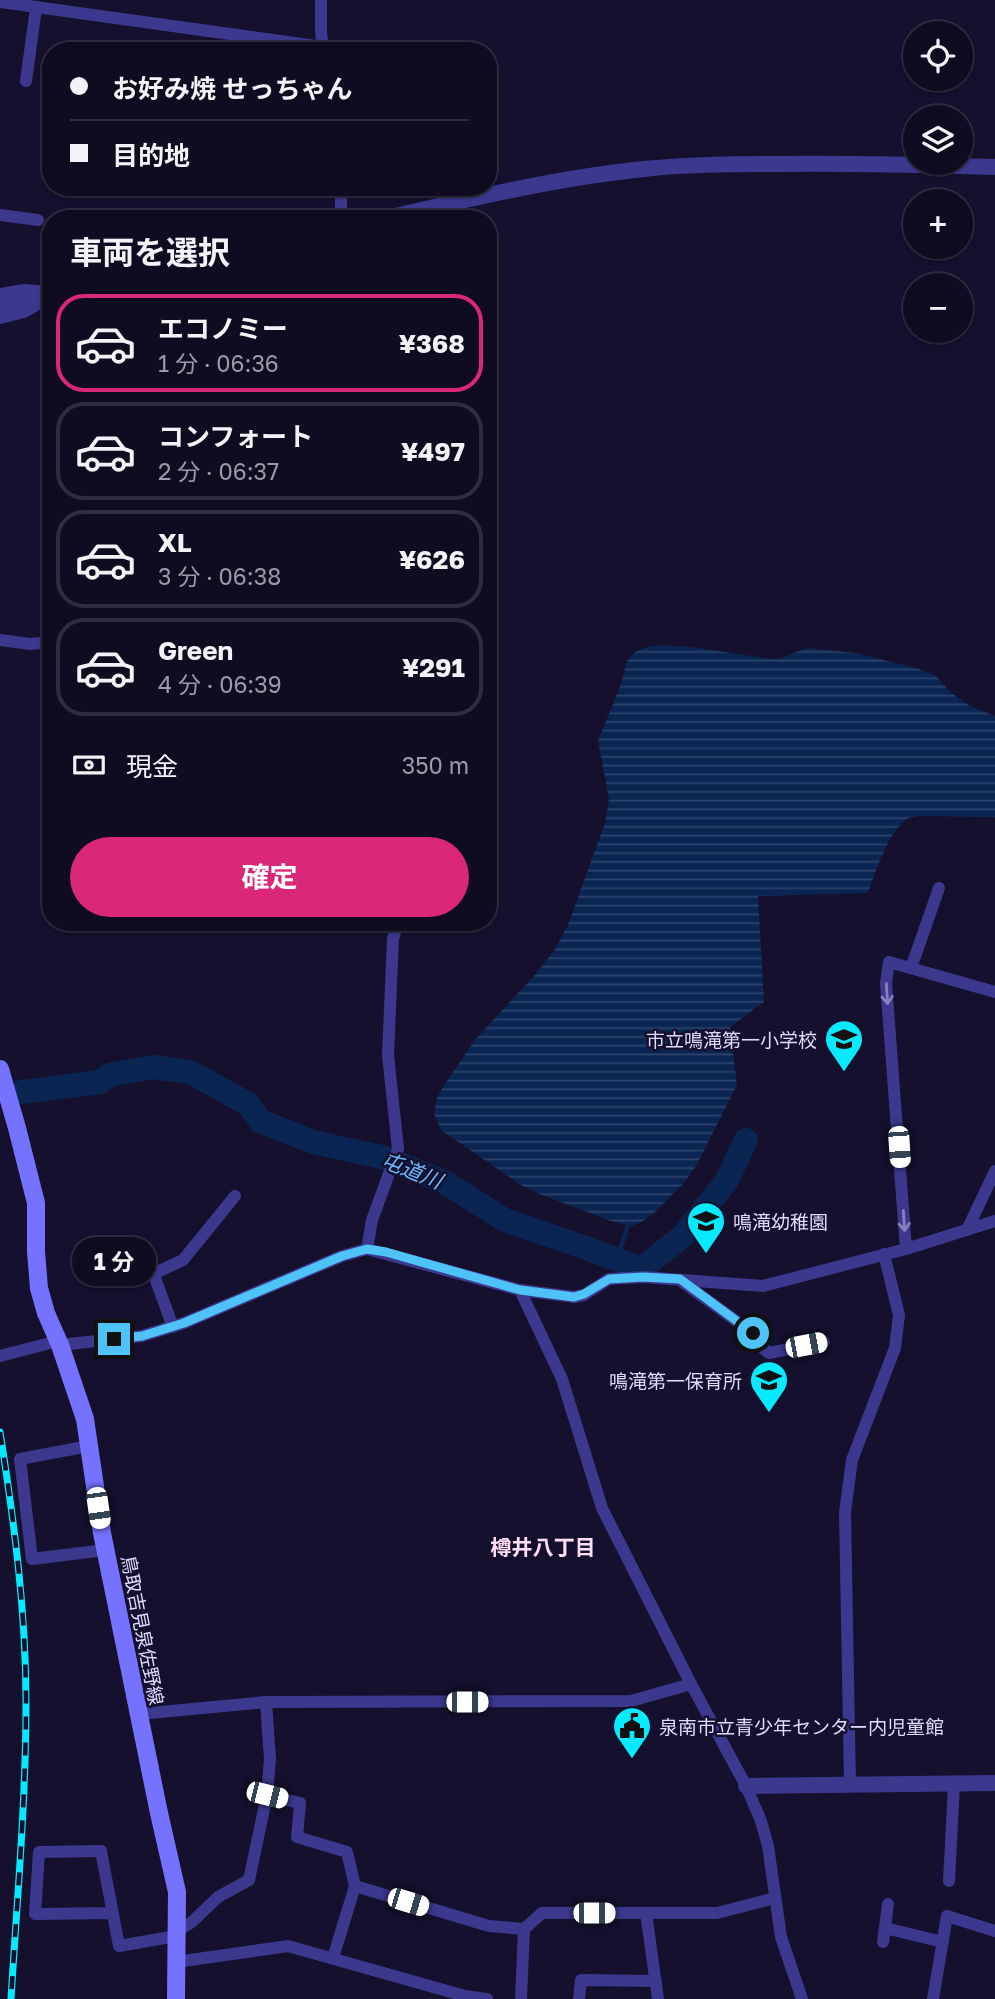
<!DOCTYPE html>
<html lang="ja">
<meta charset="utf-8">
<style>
:root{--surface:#0f0c22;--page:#1d1a2f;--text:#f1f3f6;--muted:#9b9ba5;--line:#2f2c40;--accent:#db2777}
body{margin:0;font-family:"Golos Text","Noto Sans JP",sans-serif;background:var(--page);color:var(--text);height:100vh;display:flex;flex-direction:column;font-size:26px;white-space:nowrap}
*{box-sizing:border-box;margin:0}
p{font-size:23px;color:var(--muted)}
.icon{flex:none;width:38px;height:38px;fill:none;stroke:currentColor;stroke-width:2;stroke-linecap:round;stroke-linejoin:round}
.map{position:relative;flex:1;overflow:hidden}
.details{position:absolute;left:42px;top:210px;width:455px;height:721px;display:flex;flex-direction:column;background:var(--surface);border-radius:28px;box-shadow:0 2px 5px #0004,0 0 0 2px var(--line)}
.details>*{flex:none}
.banner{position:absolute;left:42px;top:42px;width:455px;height:154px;border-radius:28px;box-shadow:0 2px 5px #0004,0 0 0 2px var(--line);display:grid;align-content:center;height:154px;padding:0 28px;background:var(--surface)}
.tools{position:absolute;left:903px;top:21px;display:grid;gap:14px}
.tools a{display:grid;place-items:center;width:70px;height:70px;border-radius:50%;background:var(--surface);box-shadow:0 2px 5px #0004,0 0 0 2px var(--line);font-size:35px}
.end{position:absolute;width:32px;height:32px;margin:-16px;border:9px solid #4fc3f7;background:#111;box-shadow:0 0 0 4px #111}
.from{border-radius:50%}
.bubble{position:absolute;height:49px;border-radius:24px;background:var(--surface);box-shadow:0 2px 5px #0004,0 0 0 2px var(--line);font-size:23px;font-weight:700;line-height:49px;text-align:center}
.car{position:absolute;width:21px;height:42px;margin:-21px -10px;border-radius:9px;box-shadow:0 0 5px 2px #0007;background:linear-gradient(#fff 24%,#345 0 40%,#fff 0 76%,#345 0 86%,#fff 0)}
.banner b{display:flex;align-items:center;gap:24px;height:66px;font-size:26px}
.banner b+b{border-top:2px solid var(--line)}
.banner i{width:18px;height:18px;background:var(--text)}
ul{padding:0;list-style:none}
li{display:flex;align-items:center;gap:21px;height:98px;margin:0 14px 10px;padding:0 14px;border:4px solid var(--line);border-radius:28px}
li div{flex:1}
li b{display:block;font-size:26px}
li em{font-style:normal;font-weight:700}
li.on{border-color:var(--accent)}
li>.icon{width:63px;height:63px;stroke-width:1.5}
h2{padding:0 28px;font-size:32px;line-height:84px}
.pay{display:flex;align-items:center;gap:18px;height:77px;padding:0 28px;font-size:26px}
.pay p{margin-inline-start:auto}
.primary-button{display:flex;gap:14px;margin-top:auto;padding:14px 28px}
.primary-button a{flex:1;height:80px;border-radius:42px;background:var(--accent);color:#fff;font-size:28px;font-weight:700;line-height:80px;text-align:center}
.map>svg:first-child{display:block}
</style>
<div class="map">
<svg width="995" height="1999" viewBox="0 0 995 1999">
<defs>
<pattern id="water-rules" width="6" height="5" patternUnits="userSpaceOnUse" patternTransform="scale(1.75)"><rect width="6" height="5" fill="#0a2552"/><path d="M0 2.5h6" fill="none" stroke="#2d446c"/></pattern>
</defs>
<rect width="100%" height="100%" fill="#14102d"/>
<path fill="url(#water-rules)" d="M 660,645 L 691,647 L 771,659 L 779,659 L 807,648 L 856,653 L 919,669 L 936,676 L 950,692 L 970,706 L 995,716 L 995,817 L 920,816 C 919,816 910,817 909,818 C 889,828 875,874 868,893 L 758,896 L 764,1002 L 730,1027 L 737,1085 L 696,1166 L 682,1185 L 654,1213 L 643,1221 L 632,1226 L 611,1221 L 542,1195 L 524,1187 L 441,1130 L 434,1114 L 437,1098 L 443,1087 L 474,1041 L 533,977 L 554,951 L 568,925 L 605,823 L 609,799 L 598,741 L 621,684 L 627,661 L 635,652 L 647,647 Z"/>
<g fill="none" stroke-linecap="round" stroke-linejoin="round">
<path stroke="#0a2552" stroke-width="4.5" d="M 617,1259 L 628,1225"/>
<path stroke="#0a2552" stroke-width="24" d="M 22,1092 L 100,1082 L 109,1075 L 153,1067 L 190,1072 L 248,1104 L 260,1121 L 313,1142 L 386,1158 L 446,1183 L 505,1220 L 589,1249 L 641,1269 L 683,1236 L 727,1180 L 746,1140"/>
<g stroke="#3b388e" stroke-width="12">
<path d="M 321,0 L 321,31 L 323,51"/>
<path d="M 0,2 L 323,47"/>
<path d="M 26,81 L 36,8"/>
<path d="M 0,215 L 38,220"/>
<path d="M 341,219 L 341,187"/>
<path d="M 0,294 L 24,290 L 48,292"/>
<path d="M 0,318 L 24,312 L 47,299"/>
<path d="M 0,640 L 30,644 L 51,642"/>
<path d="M 911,968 L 939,888"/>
<path d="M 967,1230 L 995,1171"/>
<path d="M 367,1249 L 372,1220 L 398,1149 L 388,1055 L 393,939 L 398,922"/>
<path d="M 906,1249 L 886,983 L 889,962 L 995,992"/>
<path d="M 147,1256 L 173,1327"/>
<path d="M 153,1274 L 183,1260 L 235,1196"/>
<path d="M 681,1281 L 753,1333 L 756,1342 L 769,1353 L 824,1342"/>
<path d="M 520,1290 L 562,1379 L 602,1508 L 691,1684 L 746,1786 L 761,1821 L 768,1846 L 781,1937 L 802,1999"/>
<path d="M 60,1345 L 142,1336 L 184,1323 L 342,1256 L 367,1249 L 520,1290 L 574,1297 L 584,1295 L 609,1279 L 643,1277 L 763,1286 L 906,1249 L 995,1221"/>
<path d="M 0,1356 L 58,1341"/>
<path d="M 89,1446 L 20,1459 L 32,1559 L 105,1550"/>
<path d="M 139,1714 L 266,1702 L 631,1701 L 691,1684"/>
<path d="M 850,1785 L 845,1512 L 852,1460 L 895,1348 L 899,1315 L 884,1254"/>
<path d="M 267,1795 L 300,1803 L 297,1837 L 347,1852 L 355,1886 L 333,1958"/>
<path d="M 949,1881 L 954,1784"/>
<path d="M 355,1886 L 489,1926 L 524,1929"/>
<path d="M 113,1913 L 35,1914 L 39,1852 L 101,1851 L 119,1946 L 176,1936"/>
<path d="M 646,1913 L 658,1999"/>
<path d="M 885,1928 L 943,1942"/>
<path d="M 176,1932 L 192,1922 L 218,1897 L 249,1880 L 267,1795 L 270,1759 L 266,1702"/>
<path d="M 883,1942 L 888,1904"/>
<path d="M 176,1962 L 288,1946 L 465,1996 L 487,1999"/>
<path d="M 521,1999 L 524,1929 L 542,1913 L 717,1913 L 775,1898"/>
<path d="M 579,1999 L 581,1980 L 656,1981"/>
<path d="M 933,1999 L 947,1916 L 995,1931"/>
</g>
<g stroke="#3b388e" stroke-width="16">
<path d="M 382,219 C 469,199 555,178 644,169 C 690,164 736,164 782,164 C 853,163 924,165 995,167"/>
<path d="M 0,307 L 51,295"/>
<path d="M 746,1786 L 995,1783"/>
</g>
<path stroke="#7572ff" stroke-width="18" d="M 0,1069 L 17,1128 L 36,1203 L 36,1252 L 39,1288 L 46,1313 L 60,1345 L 85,1419 L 102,1533 L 159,1813 L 177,1892 L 176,1999"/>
<defs>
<path id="rail" d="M 0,1432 C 14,1521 26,1611 26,1702 C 26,1801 17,1900 11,1999"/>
</defs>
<use href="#rail" stroke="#07e9ff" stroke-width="7"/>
<use href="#rail" stroke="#14102d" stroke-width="4.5" stroke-dasharray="13" stroke-linecap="butt"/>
</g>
<defs><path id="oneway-shaft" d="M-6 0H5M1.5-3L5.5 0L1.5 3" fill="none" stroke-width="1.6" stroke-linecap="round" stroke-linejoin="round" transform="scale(1.75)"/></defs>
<g stroke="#8581c1">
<use href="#oneway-shaft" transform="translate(887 994) rotate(86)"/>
<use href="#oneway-shaft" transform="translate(904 1221) rotate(86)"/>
</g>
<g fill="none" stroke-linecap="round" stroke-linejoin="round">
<path stroke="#4fc3f7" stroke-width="9" d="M 114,1339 L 142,1336 L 184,1323 L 342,1256 L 367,1249 L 386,1252 L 520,1290 L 574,1297 L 584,1294 L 609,1279 L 643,1277 L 680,1279 L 753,1333"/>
</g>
<defs>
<symbol id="school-pin" viewBox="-11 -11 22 30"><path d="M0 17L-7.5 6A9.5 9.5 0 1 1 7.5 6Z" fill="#07e9ff" stroke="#14102d"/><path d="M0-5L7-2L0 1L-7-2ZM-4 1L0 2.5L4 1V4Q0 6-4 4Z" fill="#111"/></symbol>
<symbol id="civic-pin" viewBox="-11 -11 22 30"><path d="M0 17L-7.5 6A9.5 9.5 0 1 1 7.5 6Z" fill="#07e9ff" stroke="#14102d"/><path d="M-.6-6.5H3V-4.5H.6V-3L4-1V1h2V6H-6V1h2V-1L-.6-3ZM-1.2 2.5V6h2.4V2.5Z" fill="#111"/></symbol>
</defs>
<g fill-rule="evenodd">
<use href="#school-pin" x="822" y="1017" width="44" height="60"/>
<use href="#school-pin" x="684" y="1199" width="44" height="60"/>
<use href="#school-pin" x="747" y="1358" width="44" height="60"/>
<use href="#civic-pin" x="610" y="1704" width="44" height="60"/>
</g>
<g text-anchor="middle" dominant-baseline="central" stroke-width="5" stroke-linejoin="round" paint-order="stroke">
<g font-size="19" fill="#dfdbff" stroke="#14102d" text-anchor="end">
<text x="817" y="1039">市立鳴滝第一小学校</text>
<text x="733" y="1221" text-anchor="start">鳴滝幼稚園</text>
<text x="742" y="1380">鳴滝第一保育所</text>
<text x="659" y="1726" text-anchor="start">泉南市立青少年センター内児童館</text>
</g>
<g font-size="19" fill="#dfdbff" stroke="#14102d">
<text transform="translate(143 1630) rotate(79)">鳥取吉見泉佐野線</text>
</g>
<g font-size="21" font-style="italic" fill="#69bbff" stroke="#14102d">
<text transform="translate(412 1170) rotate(22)">屯道川</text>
</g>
<g font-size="21" font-weight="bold" fill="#ffddf3" stroke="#14102d">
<text x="543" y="1547">樽井八丁目</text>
</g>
</g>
</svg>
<div class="tools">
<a><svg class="icon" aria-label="locate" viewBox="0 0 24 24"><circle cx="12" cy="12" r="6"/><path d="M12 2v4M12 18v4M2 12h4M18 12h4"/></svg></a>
<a><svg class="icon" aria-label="layers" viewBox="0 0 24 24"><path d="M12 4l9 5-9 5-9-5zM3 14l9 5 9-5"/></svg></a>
<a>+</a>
<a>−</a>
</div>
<i class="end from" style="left:753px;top:1333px"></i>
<i class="end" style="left:114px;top:1339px"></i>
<div class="bubble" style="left:72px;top:1237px;width:84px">1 分</div>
<i class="car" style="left:899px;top:1147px;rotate:176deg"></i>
<i class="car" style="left:806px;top:1345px;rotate:79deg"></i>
<i class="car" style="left:98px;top:1508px;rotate:172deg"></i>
<i class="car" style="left:467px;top:1702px;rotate:90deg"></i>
<i class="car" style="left:267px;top:1795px;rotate:104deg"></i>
<i class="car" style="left:408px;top:1902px;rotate:107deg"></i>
<i class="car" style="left:594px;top:1913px;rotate:90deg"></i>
<div class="banner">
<b><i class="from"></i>お好み焼 せっちゃん</b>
<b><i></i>目的地</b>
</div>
<section class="details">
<h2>車両を選択</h2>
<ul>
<li class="on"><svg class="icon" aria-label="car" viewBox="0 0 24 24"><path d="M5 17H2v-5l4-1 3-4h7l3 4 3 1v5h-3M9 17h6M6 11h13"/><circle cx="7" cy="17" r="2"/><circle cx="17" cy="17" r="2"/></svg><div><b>エコノミー</b><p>1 分 · 06:36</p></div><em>¥368</em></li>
<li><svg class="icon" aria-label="car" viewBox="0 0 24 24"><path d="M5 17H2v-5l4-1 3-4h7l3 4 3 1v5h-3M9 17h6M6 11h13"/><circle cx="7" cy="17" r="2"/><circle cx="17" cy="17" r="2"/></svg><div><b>コンフォート</b><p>2 分 · 06:37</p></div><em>¥497</em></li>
<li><svg class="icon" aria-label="car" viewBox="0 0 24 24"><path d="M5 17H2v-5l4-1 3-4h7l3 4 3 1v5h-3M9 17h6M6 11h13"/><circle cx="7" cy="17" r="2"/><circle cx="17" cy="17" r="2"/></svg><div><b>XL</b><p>3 分 · 06:38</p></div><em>¥626</em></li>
<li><svg class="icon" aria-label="car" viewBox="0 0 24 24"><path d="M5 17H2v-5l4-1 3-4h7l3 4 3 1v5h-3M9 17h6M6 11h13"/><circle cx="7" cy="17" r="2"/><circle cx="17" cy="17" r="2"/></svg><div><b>Green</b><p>4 分 · 06:39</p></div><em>¥291</em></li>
</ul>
<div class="pay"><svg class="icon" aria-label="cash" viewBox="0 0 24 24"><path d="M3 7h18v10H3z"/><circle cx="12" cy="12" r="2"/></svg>現金<p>350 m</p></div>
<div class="primary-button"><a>確定</a></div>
</section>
</div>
